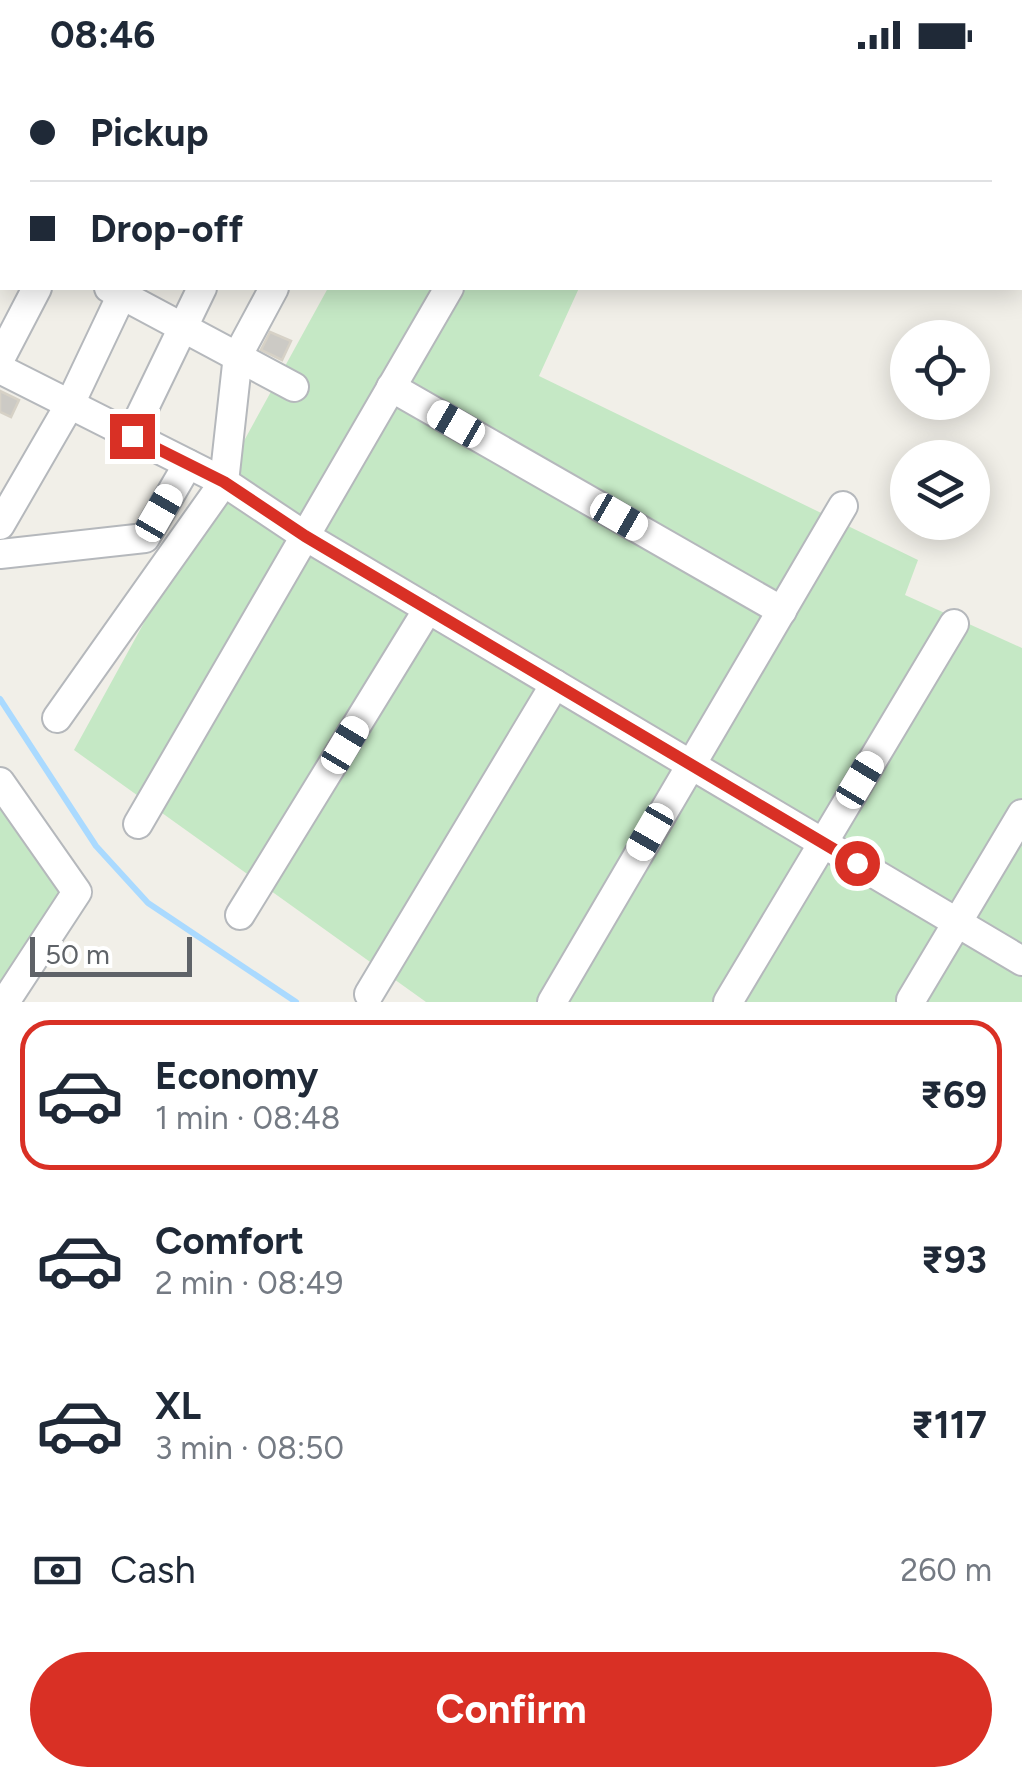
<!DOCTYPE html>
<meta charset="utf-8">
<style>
:root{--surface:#fff;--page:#f6f6f7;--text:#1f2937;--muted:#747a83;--line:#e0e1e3;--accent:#d93025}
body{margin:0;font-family:Figtree,sans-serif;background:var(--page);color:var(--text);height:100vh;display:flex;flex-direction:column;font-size:38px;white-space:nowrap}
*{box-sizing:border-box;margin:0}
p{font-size:32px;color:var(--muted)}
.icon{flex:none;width:55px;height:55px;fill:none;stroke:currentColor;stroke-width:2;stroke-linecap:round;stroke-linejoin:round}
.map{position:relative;height:932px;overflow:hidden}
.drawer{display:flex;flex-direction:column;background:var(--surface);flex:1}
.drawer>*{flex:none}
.hud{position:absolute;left:0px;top:0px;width:1022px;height:220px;box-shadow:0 5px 25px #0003;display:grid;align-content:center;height:220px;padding:0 30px;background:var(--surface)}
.controls{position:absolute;left:890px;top:250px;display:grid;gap:20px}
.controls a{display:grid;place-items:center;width:100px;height:100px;border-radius:50%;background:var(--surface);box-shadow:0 5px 25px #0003;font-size:50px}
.scale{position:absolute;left:30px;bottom:25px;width:162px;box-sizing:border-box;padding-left:10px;border:5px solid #5f6368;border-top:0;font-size:28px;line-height:35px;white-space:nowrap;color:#5f6368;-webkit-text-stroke:8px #fff;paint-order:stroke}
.end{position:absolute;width:45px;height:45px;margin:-22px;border:12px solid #d93025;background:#fff;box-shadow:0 0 0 5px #fff}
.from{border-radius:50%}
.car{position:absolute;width:30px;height:60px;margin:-30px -15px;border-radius:12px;box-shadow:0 0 8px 2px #0007;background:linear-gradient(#fff 24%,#345 0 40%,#fff 0 76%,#345 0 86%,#fff 0)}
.hud b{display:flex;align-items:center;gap:35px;height:95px;font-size:38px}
.hud b+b{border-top:2px solid var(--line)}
.hud i{width:25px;height:25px;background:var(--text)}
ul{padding:18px 0 0;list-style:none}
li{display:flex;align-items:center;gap:30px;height:150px;margin:0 20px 15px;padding:0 10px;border:5px solid transparent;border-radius:30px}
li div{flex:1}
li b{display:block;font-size:38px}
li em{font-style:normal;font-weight:700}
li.current{border-color:var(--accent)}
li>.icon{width:90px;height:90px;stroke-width:1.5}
.pay{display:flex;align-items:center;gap:25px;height:110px;padding:0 30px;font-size:38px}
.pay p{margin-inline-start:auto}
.button{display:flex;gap:20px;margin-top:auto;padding:20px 30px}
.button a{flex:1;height:115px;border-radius:60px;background:var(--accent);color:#fff;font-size:40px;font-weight:700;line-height:115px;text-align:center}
.status{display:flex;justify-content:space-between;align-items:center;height:70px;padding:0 50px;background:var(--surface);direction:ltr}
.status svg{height:28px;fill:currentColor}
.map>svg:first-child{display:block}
</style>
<div class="status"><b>08:46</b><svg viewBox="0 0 49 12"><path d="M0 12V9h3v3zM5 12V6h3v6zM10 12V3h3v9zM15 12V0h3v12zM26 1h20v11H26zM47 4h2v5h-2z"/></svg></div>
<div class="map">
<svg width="1022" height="932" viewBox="0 0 1022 932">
<rect width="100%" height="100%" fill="#f1efe8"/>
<g fill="#c5e8c5">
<path d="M 328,218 L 579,218 L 539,306 L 918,490 L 905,525 L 1022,578 L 1022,932 L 426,932 L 74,680 Z"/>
<path d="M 0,730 L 77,822 L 0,932 Z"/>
</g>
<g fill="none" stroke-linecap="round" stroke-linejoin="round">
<path stroke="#aadaff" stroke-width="6" d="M 0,629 L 96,776 L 148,833 L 296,932"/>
</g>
<g fill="#cccac5" stroke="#d6d1c6" stroke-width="2.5">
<path d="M 270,262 L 291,271 L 282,290 L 261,280 Z"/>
<path d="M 0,321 L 19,330 L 11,347 L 0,342 Z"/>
</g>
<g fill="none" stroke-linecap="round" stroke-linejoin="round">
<defs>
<g id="minor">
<path d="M 256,0 L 261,2"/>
<path d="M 67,2 L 68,0"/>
<path d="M 154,2 L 156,0"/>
<path d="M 314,2 L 316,0"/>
<path d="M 391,2 L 392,0"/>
<path d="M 0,133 L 2,128"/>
<path d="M 0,159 L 2,160"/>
<path d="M 109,218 L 294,317"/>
<path d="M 0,289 L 37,218"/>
<path d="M 0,299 L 224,412 L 305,466 L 1022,891"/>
<path d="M 391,317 L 782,541"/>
<path d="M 131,365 L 202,218"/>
<path d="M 0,455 L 70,334 L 125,218"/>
<path d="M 0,484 L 145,468 L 188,394"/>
<path d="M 57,648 L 224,412 L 238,285 L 274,218"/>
<path d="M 0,712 L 77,822 L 5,932"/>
<path d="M 138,754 L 449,218"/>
<path d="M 240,845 L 428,539"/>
<path d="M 369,924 L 555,614"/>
<path d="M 911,930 L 1022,744"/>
<path d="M 552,932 L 843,436"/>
<path d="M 728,932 L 954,554"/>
</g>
</defs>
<use href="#minor" stroke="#b5b8bc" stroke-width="32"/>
<use href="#minor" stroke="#fff" stroke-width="28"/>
</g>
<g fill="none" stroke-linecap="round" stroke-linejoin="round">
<path stroke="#d93025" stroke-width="12" d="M 132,366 L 224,412 L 305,466 L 857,793"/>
</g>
</svg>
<div class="controls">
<a><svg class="icon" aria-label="locate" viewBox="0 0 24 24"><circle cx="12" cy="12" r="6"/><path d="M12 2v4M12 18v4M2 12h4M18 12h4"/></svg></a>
<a><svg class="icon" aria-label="layers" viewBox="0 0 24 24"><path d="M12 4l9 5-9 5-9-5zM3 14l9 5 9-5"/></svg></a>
</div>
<div class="scale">50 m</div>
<i class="end from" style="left:857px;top:793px"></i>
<i class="end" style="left:132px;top:366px"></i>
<i class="car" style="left:456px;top:354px;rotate:300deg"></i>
<i class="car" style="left:159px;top:443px;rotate:30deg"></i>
<i class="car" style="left:619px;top:447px;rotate:120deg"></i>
<i class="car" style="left:345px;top:675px;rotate:31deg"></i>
<i class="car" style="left:860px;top:710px;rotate:31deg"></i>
<i class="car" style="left:650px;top:762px;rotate:210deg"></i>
<div class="hud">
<b><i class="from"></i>Pickup</b>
<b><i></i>Drop-off</b>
</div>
</div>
<section class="drawer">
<ul>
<li class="current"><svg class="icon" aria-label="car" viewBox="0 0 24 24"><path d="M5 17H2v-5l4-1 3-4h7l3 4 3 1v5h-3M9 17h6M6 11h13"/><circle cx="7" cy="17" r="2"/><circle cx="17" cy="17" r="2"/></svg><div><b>Economy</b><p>1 min · 08:48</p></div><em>₹69</em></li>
<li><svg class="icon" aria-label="car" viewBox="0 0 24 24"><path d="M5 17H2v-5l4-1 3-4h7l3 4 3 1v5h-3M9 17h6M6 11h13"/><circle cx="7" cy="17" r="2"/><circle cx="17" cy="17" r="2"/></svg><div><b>Comfort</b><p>2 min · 08:49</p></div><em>₹93</em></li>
<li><svg class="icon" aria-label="car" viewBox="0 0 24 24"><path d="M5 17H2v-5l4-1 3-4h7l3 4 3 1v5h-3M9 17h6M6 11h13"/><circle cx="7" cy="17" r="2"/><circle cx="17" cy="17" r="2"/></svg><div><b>XL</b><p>3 min · 08:50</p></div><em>₹117</em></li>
</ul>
<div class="pay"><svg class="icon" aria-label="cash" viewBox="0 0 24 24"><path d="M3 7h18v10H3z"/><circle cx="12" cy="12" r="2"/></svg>Cash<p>260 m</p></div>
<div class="button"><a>Confirm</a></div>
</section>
